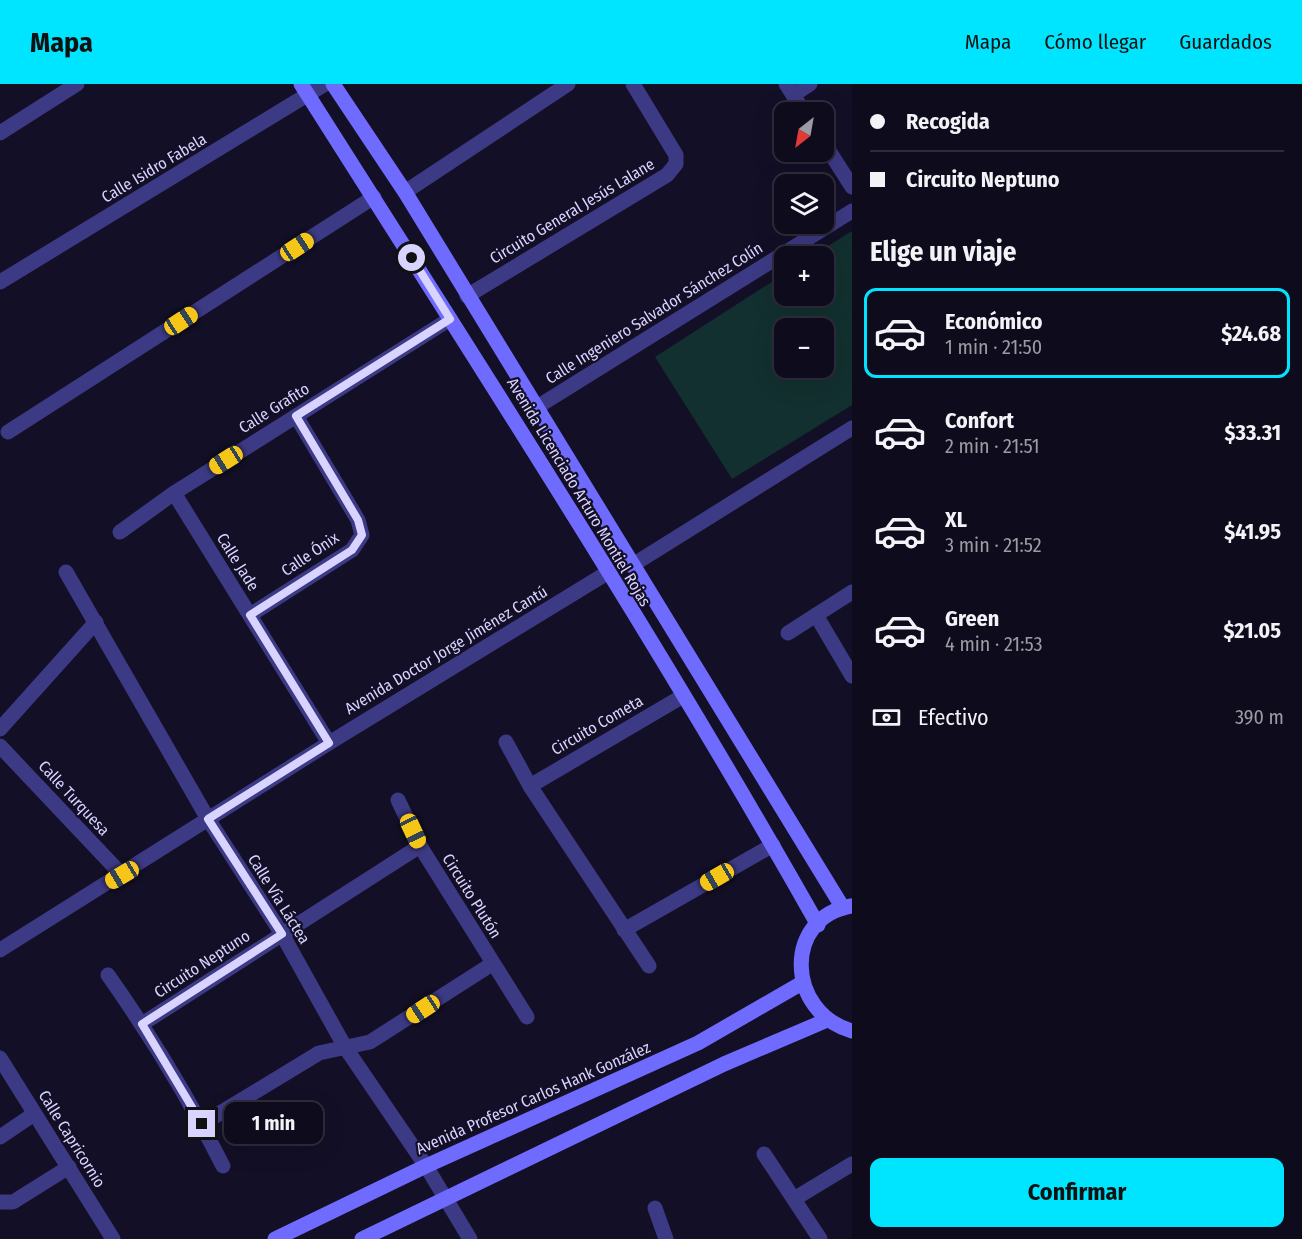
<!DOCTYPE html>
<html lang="es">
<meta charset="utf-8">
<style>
:root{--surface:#0e0b1c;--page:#171425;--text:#f1f3f6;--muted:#9b9ba3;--line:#2e2b3b;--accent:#00e5ff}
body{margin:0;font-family:"Fira Sans Condensed",sans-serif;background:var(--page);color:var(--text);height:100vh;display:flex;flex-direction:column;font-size:22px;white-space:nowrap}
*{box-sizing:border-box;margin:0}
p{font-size:20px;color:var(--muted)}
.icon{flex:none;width:33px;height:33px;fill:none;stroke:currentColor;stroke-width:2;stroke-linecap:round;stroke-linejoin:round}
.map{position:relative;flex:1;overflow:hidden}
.drawer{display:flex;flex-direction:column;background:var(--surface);width:450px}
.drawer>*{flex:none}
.banner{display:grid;align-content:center;height:132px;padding:0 18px;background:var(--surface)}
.needle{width:39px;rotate:211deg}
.buttons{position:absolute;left:774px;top:18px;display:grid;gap:12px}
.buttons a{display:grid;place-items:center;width:60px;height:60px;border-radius:12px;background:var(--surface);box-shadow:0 6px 24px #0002,0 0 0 2px var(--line);font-size:30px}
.end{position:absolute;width:27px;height:27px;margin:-14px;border:8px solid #d9d4ff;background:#111;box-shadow:0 0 0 3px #111}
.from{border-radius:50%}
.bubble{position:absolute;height:42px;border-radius:12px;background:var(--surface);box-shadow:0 6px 24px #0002,0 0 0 2px var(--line);font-size:20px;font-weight:700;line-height:42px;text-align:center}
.car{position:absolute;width:18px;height:36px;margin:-18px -9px;border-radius:8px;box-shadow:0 0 4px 2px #0007;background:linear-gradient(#f5c518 24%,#345 0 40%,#f5c518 0 76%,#345 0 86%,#f5c518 0)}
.banner b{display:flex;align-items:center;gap:21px;height:57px;font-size:22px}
.banner b+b{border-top:2px solid var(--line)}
.banner i{width:15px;height:15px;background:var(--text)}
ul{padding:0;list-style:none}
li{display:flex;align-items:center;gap:18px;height:90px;margin:0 12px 9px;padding:0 6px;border:3px solid transparent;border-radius:12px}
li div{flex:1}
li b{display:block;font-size:22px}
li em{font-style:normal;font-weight:700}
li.on{border-color:var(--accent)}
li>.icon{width:54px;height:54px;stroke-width:1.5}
h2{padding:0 18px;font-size:27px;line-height:72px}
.pay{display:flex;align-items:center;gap:15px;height:66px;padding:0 18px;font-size:22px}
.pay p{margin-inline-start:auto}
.button{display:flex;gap:12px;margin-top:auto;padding:12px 18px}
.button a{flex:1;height:69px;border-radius:12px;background:var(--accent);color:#111;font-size:24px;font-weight:700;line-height:69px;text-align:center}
header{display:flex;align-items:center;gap:36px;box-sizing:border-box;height:84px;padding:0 30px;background:var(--accent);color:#111}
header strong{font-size:28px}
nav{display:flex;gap:33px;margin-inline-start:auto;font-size:21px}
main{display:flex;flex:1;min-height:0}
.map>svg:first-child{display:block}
</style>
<header>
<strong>Mapa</strong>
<nav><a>Mapa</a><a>Cómo llegar</a><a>Guardados</a></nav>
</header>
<main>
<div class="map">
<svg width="852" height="1155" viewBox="0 0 852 1155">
<rect width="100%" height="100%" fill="#130f26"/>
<path fill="#12302f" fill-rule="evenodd" d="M 852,147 L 852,321 L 732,395 L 655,273 L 784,190 L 784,212 L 824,212 L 824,172 L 812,172 ZM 784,244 L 824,244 L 824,284 L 784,284 Z"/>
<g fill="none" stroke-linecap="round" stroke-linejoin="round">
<g stroke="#3d3a85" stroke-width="15">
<path d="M 786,0 L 804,28"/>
<path d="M 793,11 L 810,0"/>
<path d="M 0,49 L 77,0"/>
<path d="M 824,59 L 852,103"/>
<path d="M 405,108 L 568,0"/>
<path d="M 0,198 L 325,0"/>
<path d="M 467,212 L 667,91 L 676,80 L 676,71 L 633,0"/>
<path d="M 537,323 L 852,127"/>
<path d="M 8,348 L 374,113"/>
<path d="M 174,409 L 329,659"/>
<path d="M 120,448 L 174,409 L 450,235"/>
<path d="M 631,482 L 852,344"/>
<path d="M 66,488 L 208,735 L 282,850 L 345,963 L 426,1082 L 470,1155"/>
<path d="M 250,531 L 352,466 L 362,451 L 358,436 L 296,332"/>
<path d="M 816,531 L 852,592"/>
<path d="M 788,549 L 852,508"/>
<path d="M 0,645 L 96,538"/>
<path d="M 506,658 L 530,702 L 649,882"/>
<path d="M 0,662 L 122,791"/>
<path d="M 530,702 L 683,612"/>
<path d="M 398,716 L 420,762 L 527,933"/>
<path d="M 624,846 L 773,761"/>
<path d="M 0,866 L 329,659 L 607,489"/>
<path d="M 108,891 C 151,952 190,1016 223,1082"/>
<path d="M 142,940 L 420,762"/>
<path d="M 0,974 L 113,1155"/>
<path d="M 202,1040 L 319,969 L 370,958 L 492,880"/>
<path d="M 0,1053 L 34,1030"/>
<path d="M 764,1070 L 820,1155"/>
<path d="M 794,1115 L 852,1080"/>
<path d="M 0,1118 L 13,1118 L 69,1083"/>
<path d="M 655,1124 L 666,1155"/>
</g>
<g stroke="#6f6bff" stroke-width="15">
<path d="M 301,0 C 477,278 656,554 818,841"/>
<path d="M 333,0 L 405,108 L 843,824"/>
<path d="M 851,822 C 783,834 786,928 852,947"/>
<path d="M 275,1155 L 426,1082 L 698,959 L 802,899"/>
<path d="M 362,1155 L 724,980 L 827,936"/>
</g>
</g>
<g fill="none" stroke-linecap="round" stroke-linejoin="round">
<path stroke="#d9d4ff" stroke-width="8" d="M 202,1040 L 142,940 L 282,850 L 208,735 L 329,659 L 250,531 L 352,466 L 362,451 L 358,436 L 296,332 L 450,235 L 412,174"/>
</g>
<g text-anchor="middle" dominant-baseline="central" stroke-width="4.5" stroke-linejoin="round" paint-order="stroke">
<g font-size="16" fill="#d9d4ff" stroke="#130f26">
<text transform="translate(154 84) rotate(-31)">Calle Isidro Fabela</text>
<text transform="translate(572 127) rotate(-31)">Circuito General Jesús Lalane</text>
<text transform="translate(654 229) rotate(-32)">Calle Ingeniero Salvador Sánchez Colín</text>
<text transform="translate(274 324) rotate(-32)">Calle Grafito</text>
<text transform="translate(579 408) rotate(59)">Avenida Licenciado Arturo Montiel Rojas</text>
<text transform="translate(310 470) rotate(-34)">Calle Ónix</text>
<text transform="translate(238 478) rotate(58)">Calle Jade</text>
<text transform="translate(446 566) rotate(-31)">Avenida Doctor Jorge Jiménez Cantú</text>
<text transform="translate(597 641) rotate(-30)">Circuito Cometa</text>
<text transform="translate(74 714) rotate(47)">Calle Turquesa</text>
<text transform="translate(472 812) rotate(58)">Circuito Plutón</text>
<text transform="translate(279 815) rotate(58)">Calle Vía Láctea</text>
<text transform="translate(202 880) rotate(-33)">Circuito Neptuno</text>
<text transform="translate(533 1014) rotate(-24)">Avenida Profesor Carlos Hank González</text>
<text transform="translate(72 1055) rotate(58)">Calle Capricornio</text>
</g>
</g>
</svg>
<div class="buttons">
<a><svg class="needle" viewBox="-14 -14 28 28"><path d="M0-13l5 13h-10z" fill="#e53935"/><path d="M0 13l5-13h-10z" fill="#9b9ba3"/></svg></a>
<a><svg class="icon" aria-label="layers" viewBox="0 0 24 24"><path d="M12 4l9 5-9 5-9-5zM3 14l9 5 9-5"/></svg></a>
<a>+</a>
<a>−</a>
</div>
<i class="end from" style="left:412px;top:174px"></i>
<i class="end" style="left:202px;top:1040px"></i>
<div class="bubble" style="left:224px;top:1018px;width:99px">1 min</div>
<i class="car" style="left:297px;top:163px;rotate:57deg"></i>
<i class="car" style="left:181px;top:237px;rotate:57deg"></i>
<i class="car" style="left:226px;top:376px;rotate:238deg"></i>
<i class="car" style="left:413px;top:747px;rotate:155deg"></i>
<i class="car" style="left:122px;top:791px;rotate:239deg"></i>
<i class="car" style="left:717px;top:793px;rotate:240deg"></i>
<i class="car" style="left:423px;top:925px;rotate:237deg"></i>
</div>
<section class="drawer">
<div class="banner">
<b><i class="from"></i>Recogida</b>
<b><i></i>Circuito Neptuno</b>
</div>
<h2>Elige un viaje</h2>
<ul>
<li class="on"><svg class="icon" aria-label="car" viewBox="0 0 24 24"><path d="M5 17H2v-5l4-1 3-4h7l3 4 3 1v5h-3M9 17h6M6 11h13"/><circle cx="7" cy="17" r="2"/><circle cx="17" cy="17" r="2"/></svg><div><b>Económico</b><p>1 min · 21:50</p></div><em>$24.68</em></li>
<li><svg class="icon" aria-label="car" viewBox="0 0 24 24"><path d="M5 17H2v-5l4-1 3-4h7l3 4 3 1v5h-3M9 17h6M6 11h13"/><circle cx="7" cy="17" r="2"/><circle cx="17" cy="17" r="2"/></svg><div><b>Confort</b><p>2 min · 21:51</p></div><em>$33.31</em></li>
<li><svg class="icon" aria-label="car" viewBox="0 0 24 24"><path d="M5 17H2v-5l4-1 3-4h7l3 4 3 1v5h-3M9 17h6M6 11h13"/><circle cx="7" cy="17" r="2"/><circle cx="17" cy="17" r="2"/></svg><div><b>XL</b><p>3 min · 21:52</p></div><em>$41.95</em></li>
<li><svg class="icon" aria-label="car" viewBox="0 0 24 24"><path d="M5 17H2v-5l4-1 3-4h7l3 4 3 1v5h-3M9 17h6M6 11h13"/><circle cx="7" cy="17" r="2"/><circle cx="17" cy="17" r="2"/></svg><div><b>Green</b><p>4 min · 21:53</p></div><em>$21.05</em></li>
</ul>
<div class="pay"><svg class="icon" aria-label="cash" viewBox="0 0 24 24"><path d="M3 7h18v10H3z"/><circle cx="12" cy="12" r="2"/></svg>Efectivo<p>390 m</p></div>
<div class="button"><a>Confirmar</a></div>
</section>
</main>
